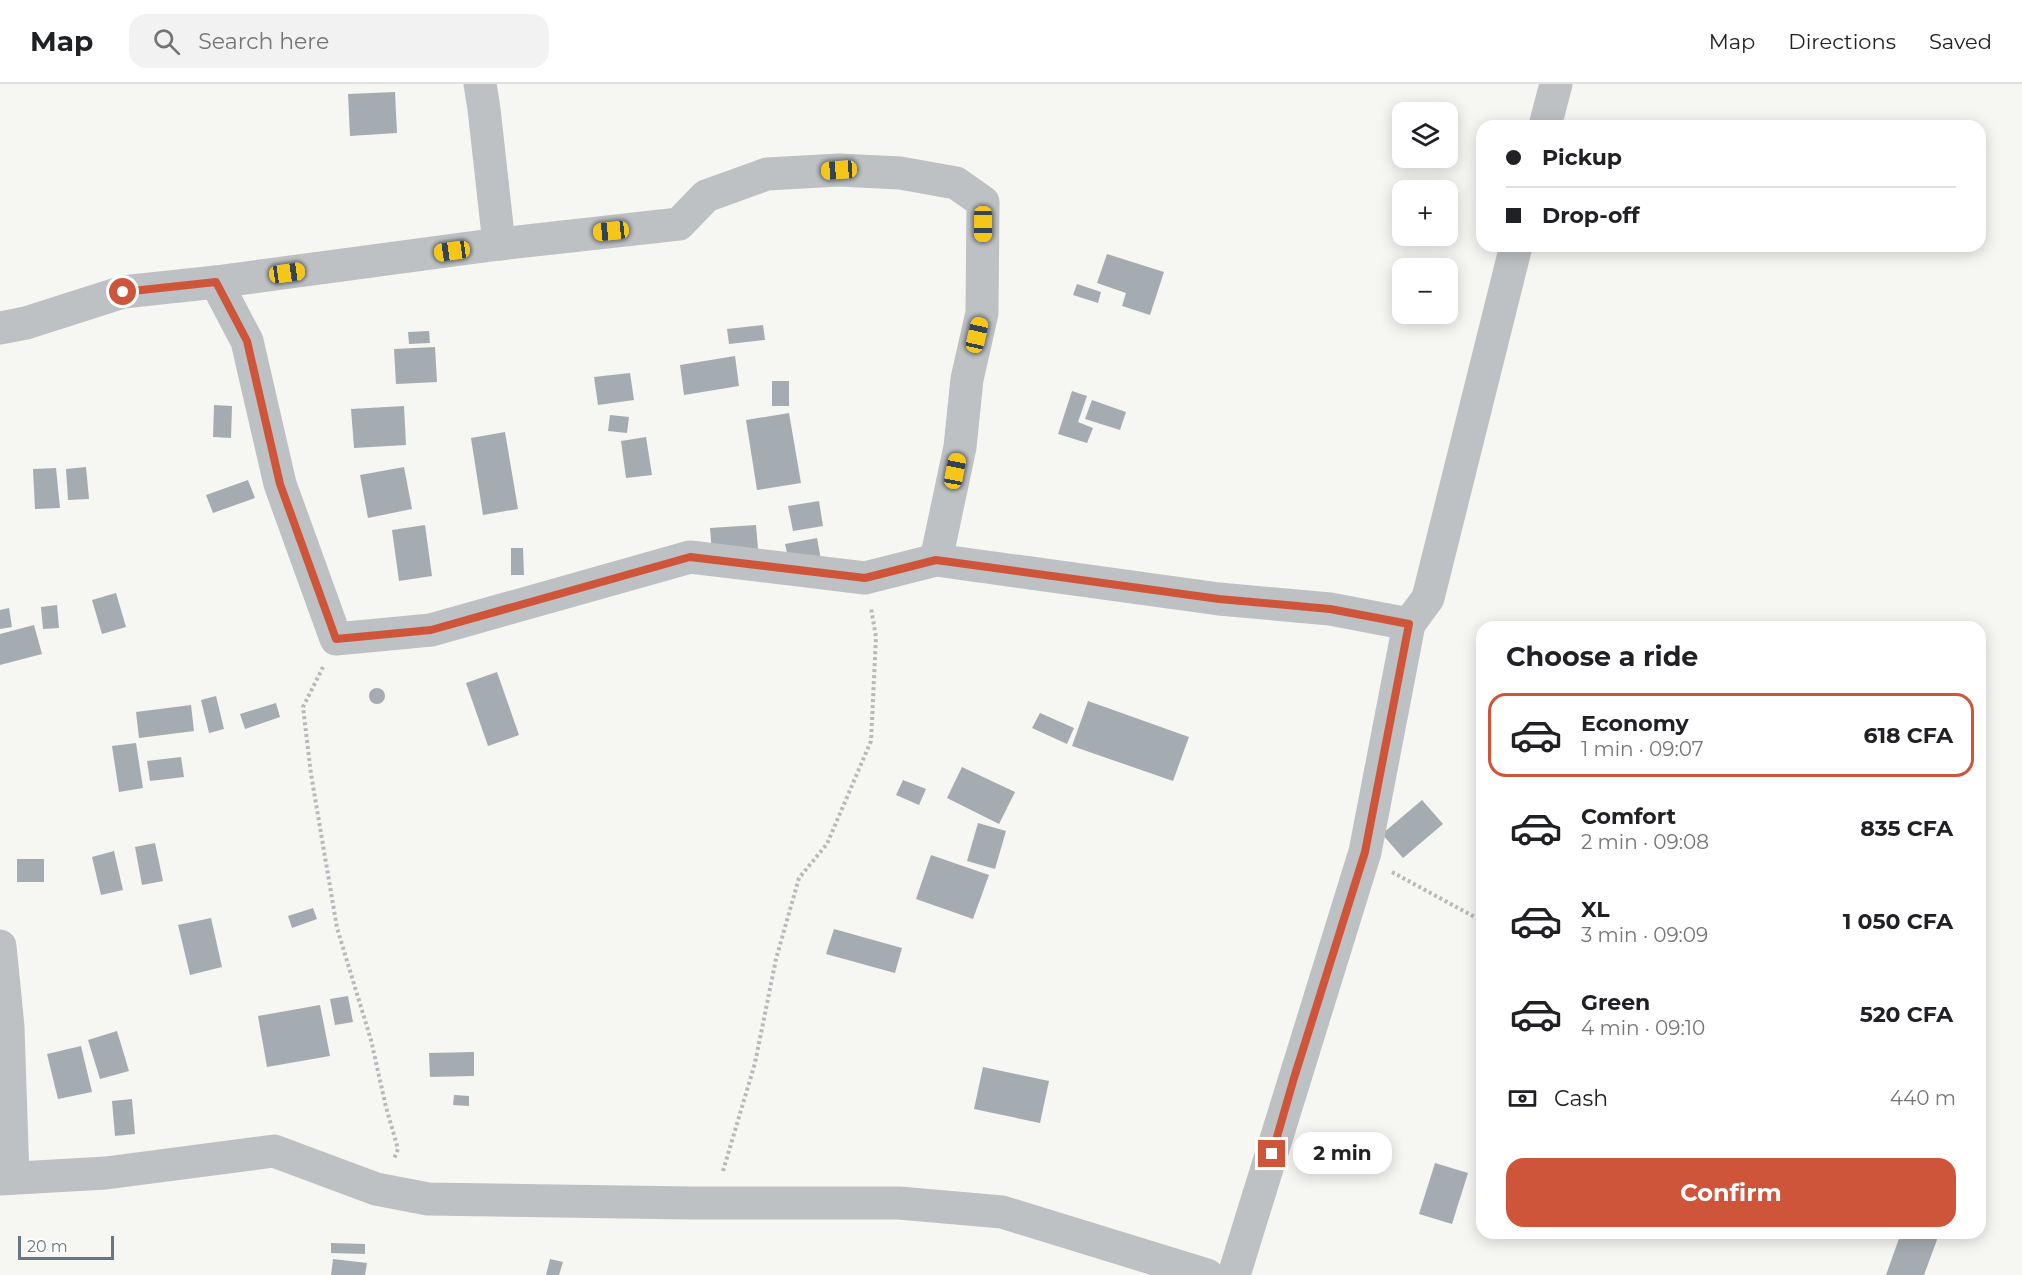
<!DOCTYPE html>
<meta charset="utf-8">
<style>
:root{--surface:#fff;--page:#f2f2f2;--text:#202124;--muted:#757577;--line:#e0e0e0;--accent:#cf553a}
body{margin:0;font-family:Montserrat,sans-serif;background:var(--page);color:var(--text);height:100vh;display:flex;flex-direction:column;font-size:22px;white-space:nowrap}
*{box-sizing:border-box;margin:0}
p{font-size:20px;color:var(--muted)}
.icon{flex:none;width:33px;height:33px;fill:none;stroke:currentColor;stroke-width:2;stroke-linecap:round;stroke-linejoin:round}
.map{position:relative;flex:1;overflow:hidden}
.drawer{position:absolute;left:1476px;top:537px;width:510px;height:618px;display:flex;flex-direction:column;background:var(--surface);border-radius:18px;box-shadow:0 3px 15px #0003}
.drawer>*{flex:none}
.top-card{position:absolute;left:1476px;top:36px;width:510px;height:132px;border-radius:18px;box-shadow:0 3px 15px #0003;display:grid;align-content:center;height:132px;padding:0 30px;background:var(--surface)}
.buttons{position:absolute;left:1392px;top:18px;display:grid;gap:12px}
.buttons a{display:grid;place-items:center;width:66px;height:66px;border-radius:12px;background:var(--surface);box-shadow:0 3px 15px #0003;font-size:30px}
.scale{position:absolute;left:18px;bottom:15px;width:96px;box-sizing:border-box;padding-left:6px;border:3px solid #687781;border-top:0;font-size:16px;line-height:21px;white-space:nowrap;color:#687781;-webkit-text-stroke:4px #fff;paint-order:stroke}
.end{position:absolute;width:27px;height:27px;margin:-14px;border:8px solid #cf553a;background:#fff;box-shadow:0 0 0 3px #fff}
.from{border-radius:50%}
.bubble{position:absolute;height:42px;border-radius:18px;background:var(--surface);box-shadow:0 3px 15px #0003;font-size:20px;font-weight:700;line-height:42px;text-align:center}
.car{position:absolute;width:18px;height:36px;margin:-18px -9px;border-radius:8px;box-shadow:0 0 4px 2px #0007;background:linear-gradient(#f5c518 24%,#345 0 40%,#f5c518 0 76%,#345 0 86%,#f5c518 0)}
.top-card b{display:flex;align-items:center;gap:21px;height:57px;font-size:22px}
.top-card b+b{border-top:2px solid var(--line)}
.top-card i{width:15px;height:15px;background:var(--text)}
ul{padding:0;list-style:none}
li{display:flex;align-items:center;gap:18px;height:84px;margin:0 12px 9px;padding:0 18px;border:3px solid transparent;border-radius:18px}
li div{flex:1}
li b{display:block;font-size:22px}
li em{font-style:normal;font-weight:700}
li.on{border-color:var(--accent)}
li>.icon{width:54px;height:54px;stroke-width:1.5}
h2{padding:0 30px;font-size:27px;line-height:72px}
.pay{display:flex;align-items:center;gap:15px;height:66px;padding:0 30px;font-size:22px}
.pay p{margin-inline-start:auto}
.primary-button{display:flex;gap:12px;margin-top:auto;padding:12px 30px}
.primary-button a{flex:1;height:69px;border-radius:18px;background:var(--accent);color:#fff;font-size:24px;font-weight:700;line-height:69px;text-align:center}
header{display:flex;align-items:center;gap:36px;box-sizing:border-box;height:84px;padding:0 30px;background:var(--surface);border-bottom:2px solid var(--line)}
header strong{font-size:28px}
nav{display:flex;gap:33px;margin-inline-start:auto;font-size:21px}
.search{width:420px;height:54px;background:var(--page);display:flex;align-items:center;gap:15px;box-sizing:border-box;padding:0 21px;border-radius:18px;color:var(--muted);font-size:22px}
.map>svg:first-child{display:block}
</style>
<header>
<strong>Map</strong>
<div class="search"><svg class="icon" aria-label="search" viewBox="0 0 24 24"><circle cx="10" cy="10" r="6"/><path d="M15 15l6 6"/></svg>Search here</div>
<nav><a>Map</a><a>Directions</a><a>Saved</a></nav>
</header>
<div class="map">
<svg width="2022" height="1191" viewBox="0 0 2022 1191">
<rect width="100%" height="100%" fill="#f6f6f3"/>
<g fill="#a5acb1">
<path d="M 395,8 L 397,49 L 350,52 L 348,10 Z"/>
<path d="M 1107,170 L 1164,188 L 1150,231 L 1122,222 L 1126,209 L 1097,199 Z"/>
<path d="M 1077,200 L 1101,208 L 1098,219 L 1073,211 Z"/>
<path d="M 763,241 L 765,256 L 729,260 L 727,245 Z"/>
<path d="M 429,247 L 430,259 L 409,260 L 408,248 Z"/>
<path d="M 435,263 L 437,298 L 396,300 L 394,265 Z"/>
<path d="M 735,272 L 739,302 L 684,311 L 680,281 Z"/>
<path d="M 630,289 L 634,316 L 598,321 L 594,293 Z"/>
<rect x="772" y="297" width="17" height="25"/>
<path d="M 1072,307 L 1087,312 L 1078,338 L 1093,344 L 1087,359 L 1058,350 Z"/>
<path d="M 1092,316 L 1126,328 L 1120,346 L 1085,335 Z"/>
<path d="M 214,321 L 232,322 L 231,354 L 213,353 Z"/>
<path d="M 404,322 L 406,361 L 354,364 L 351,325 Z"/>
<path d="M 789,329 L 801,399 L 757,406 L 746,336 Z"/>
<path d="M 610,331 L 629,333 L 627,349 L 608,347 Z"/>
<path d="M 505,348 L 518,425 L 483,431 L 471,354 Z"/>
<path d="M 646,353 L 652,391 L 626,394 L 621,357 Z"/>
<path d="M 86,383 L 89,415 L 68,416 L 66,385 Z"/>
<path d="M 404,383 L 412,425 L 368,434 L 360,391 Z"/>
<path d="M 56,384 L 60,424 L 35,425 L 33,385 Z"/>
<path d="M 248,396 L 255,414 L 213,429 L 206,411 Z"/>
<path d="M 819,417 L 823,442 L 793,447 L 788,422 Z"/>
<path d="M 425,441 L 432,492 L 399,497 L 392,446 Z"/>
<path d="M 756,441 L 758,465 L 712,469 L 710,444 Z"/>
<path d="M 817,454 L 821,476 L 790,482 L 785,460 Z"/>
<path d="M 511,464 L 523,464 L 524,491 L 511,491 Z"/>
<path d="M 116,509 L 126,543 L 102,550 L 92,516 Z"/>
<path d="M 57,521 L 59,544 L 43,545 L 41,523 Z"/>
<path d="M 9,524 L 12,543 L 0,545 L 0,526 Z"/>
<path d="M 34,541 L 42,570 L 0,581 L 0,550 Z"/>
<path d="M 497,588 L 519,651 L 488,662 L 466,599 Z"/>
<circle cx="377" cy="612" r="8"/>
<path d="M 216,612 L 224,645 L 209,649 L 201,616 Z"/>
<path d="M 1088,617 L 1189,653 L 1173,697 L 1072,662 Z"/>
<path d="M 276,619 L 280,633 L 245,645 L 240,630 Z"/>
<path d="M 191,621 L 194,647 L 139,654 L 136,628 Z"/>
<path d="M 1040,629 L 1074,644 L 1067,660 L 1032,644 Z"/>
<path d="M 136,659 L 143,704 L 119,708 L 112,662 Z"/>
<path d="M 181,673 L 184,693 L 150,697 L 147,677 Z"/>
<path d="M 962,683 L 1015,708 L 999,740 L 947,714 Z"/>
<path d="M 903,696 L 926,705 L 919,721 L 896,711 Z"/>
<path d="M 1422,716 L 1443,740 L 1403,774 L 1382,750 Z"/>
<path d="M 978,739 L 1006,747 L 995,785 L 967,777 Z"/>
<path d="M 155,759 L 163,797 L 142,801 L 135,763 Z"/>
<path d="M 114,767 L 123,806 L 101,811 L 92,773 Z"/>
<path d="M 931,771 L 989,791 L 973,835 L 916,815 Z"/>
<rect x="17" y="775" width="27" height="23"/>
<path d="M 313,824 L 317,835 L 292,844 L 288,832 Z"/>
<path d="M 211,834 L 222,883 L 190,891 L 178,841 Z"/>
<path d="M 834,845 L 902,864 L 895,889 L 826,870 Z"/>
<path d="M 348,912 L 353,938 L 335,941 L 330,915 Z"/>
<path d="M 320,921 L 330,972 L 267,983 L 258,932 Z"/>
<path d="M 117,947 L 129,987 L 100,995 L 88,956 Z"/>
<path d="M 81,962 L 92,1008 L 58,1015 L 47,970 Z"/>
<path d="M 474,968 L 474,992 L 430,993 L 429,969 Z"/>
<path d="M 983,983 L 1049,997 L 1040,1039 L 974,1025 Z"/>
<path d="M 454,1011 L 469,1012 L 469,1022 L 453,1021 Z"/>
<path d="M 132,1015 L 135,1050 L 115,1052 L 112,1017 Z"/>
<path d="M 1435,1079 L 1468,1089 L 1452,1140 L 1419,1130 Z"/>
<path d="M 1901,1149 L 1927,1149 L 1938,1153 L 1924,1191 L 1886,1191 Z"/>
<path d="M 331,1159 L 365,1160 L 365,1170 L 331,1169 Z"/>
<path d="M 333,1175 L 367,1179 L 365,1191 L 331,1191 Z"/>
<path d="M 550,1175 L 563,1178 L 559,1191 L 546,1191 Z"/>
</g>
<g fill="none" stroke-linecap="round" stroke-linejoin="round">
<g stroke="#b7babc" stroke-width="4" stroke-dasharray="3 3" stroke-linecap="butt">
<path d="M 323,583 L 303,623 L 311,690 L 337,844 L 371,956 L 386,1023 L 398,1065 L 394,1075"/>
<path d="M 1392,788 L 1482,837"/>
<path d="M 723,1087 L 755,979 L 776,875 L 799,794 L 827,760 L 871,657 L 876,553 L 871,524"/>
</g>
<g stroke="#bdc1c4" stroke-width="33">
<path d="M 480,0 L 484,25 L 499,160"/>
<path d="M 1545,42 L 1556,0"/>
<path d="M 216,198 L 247,257 L 280,400 L 336,555 L 431,546 L 690,473 L 865,494 L 936,476 L 1219,515 L 1330,525 L 1409,540"/>
<path d="M 0,244 L 26,239 L 123,208 L 216,198 L 499,160 L 679,140 L 706,112 L 767,90 L 839,86 L 900,89 L 956,99 L 983,118 L 982,229 L 967,295 L 960,363 L 936,476"/>
<path d="M 0,862 L 8,943 L 13,1094"/>
<path d="M 0,1095 L 106,1089 L 274,1067 L 376,1105 L 428,1115 L 690,1119 L 899,1119 L 1002,1128 L 1207,1191"/>
<path d="M 1234,1191 L 1365,768 L 1409,540 L 1428,514 L 1516,162"/>
</g>
</g>
<g fill="none" stroke-linecap="round" stroke-linejoin="round">
<path stroke="#cf553a" stroke-width="8" d="M 123,208 L 216,198 L 247,257 L 280,400 L 336,555 L 431,546 L 690,473 L 865,494 L 936,476 L 1219,515 L 1330,525 L 1409,540 L 1365,768 L 1294,994 L 1272,1070"/>
</g>
</svg>
<div class="buttons">
<a><svg class="icon" aria-label="layers" viewBox="0 0 24 24"><path d="M12 4l9 5-9 5-9-5zM3 14l9 5 9-5"/></svg></a>
<a>+</a>
<a>−</a>
</div>
<div class="scale">20 m</div>
<i class="end from" style="left:123px;top:208px"></i>
<i class="end" style="left:1272px;top:1070px"></i>
<div class="bubble" style="left:1293px;top:1048px;width:99px">2 min</div>
<i class="car" style="left:839px;top:86px;rotate:266deg"></i>
<i class="car" style="left:983px;top:140px;rotate:180deg"></i>
<i class="car" style="left:611px;top:147px;rotate:264deg"></i>
<i class="car" style="left:452px;top:167px;rotate:262deg"></i>
<i class="car" style="left:287px;top:189px;rotate:82deg"></i>
<i class="car" style="left:977px;top:251px;rotate:13deg"></i>
<i class="car" style="left:955px;top:387px;rotate:11deg"></i>
<div class="top-card">
<b><i class="from"></i>Pickup</b>
<b><i></i>Drop-off</b>
</div>
<section class="drawer">
<h2>Choose a ride</h2>
<ul>
<li class="on"><svg class="icon" aria-label="car" viewBox="0 0 24 24"><path d="M5 17H2v-5l4-1 3-4h7l3 4 3 1v5h-3M9 17h6M6 11h13"/><circle cx="7" cy="17" r="2"/><circle cx="17" cy="17" r="2"/></svg><div><b>Economy</b><p>1 min · 09:07</p></div><em>618 CFA</em></li>
<li><svg class="icon" aria-label="car" viewBox="0 0 24 24"><path d="M5 17H2v-5l4-1 3-4h7l3 4 3 1v5h-3M9 17h6M6 11h13"/><circle cx="7" cy="17" r="2"/><circle cx="17" cy="17" r="2"/></svg><div><b>Comfort</b><p>2 min · 09:08</p></div><em>835 CFA</em></li>
<li><svg class="icon" aria-label="car" viewBox="0 0 24 24"><path d="M5 17H2v-5l4-1 3-4h7l3 4 3 1v5h-3M9 17h6M6 11h13"/><circle cx="7" cy="17" r="2"/><circle cx="17" cy="17" r="2"/></svg><div><b>XL</b><p>3 min · 09:09</p></div><em>1 050 CFA</em></li>
<li><svg class="icon" aria-label="car" viewBox="0 0 24 24"><path d="M5 17H2v-5l4-1 3-4h7l3 4 3 1v5h-3M9 17h6M6 11h13"/><circle cx="7" cy="17" r="2"/><circle cx="17" cy="17" r="2"/></svg><div><b>Green</b><p>4 min · 09:10</p></div><em>520 CFA</em></li>
</ul>
<div class="pay"><svg class="icon" aria-label="cash" viewBox="0 0 24 24"><path d="M3 7h18v10H3z"/><circle cx="12" cy="12" r="2"/></svg>Cash<p>440 m</p></div>
<div class="primary-button"><a>Confirm</a></div>
</section>
</div>
